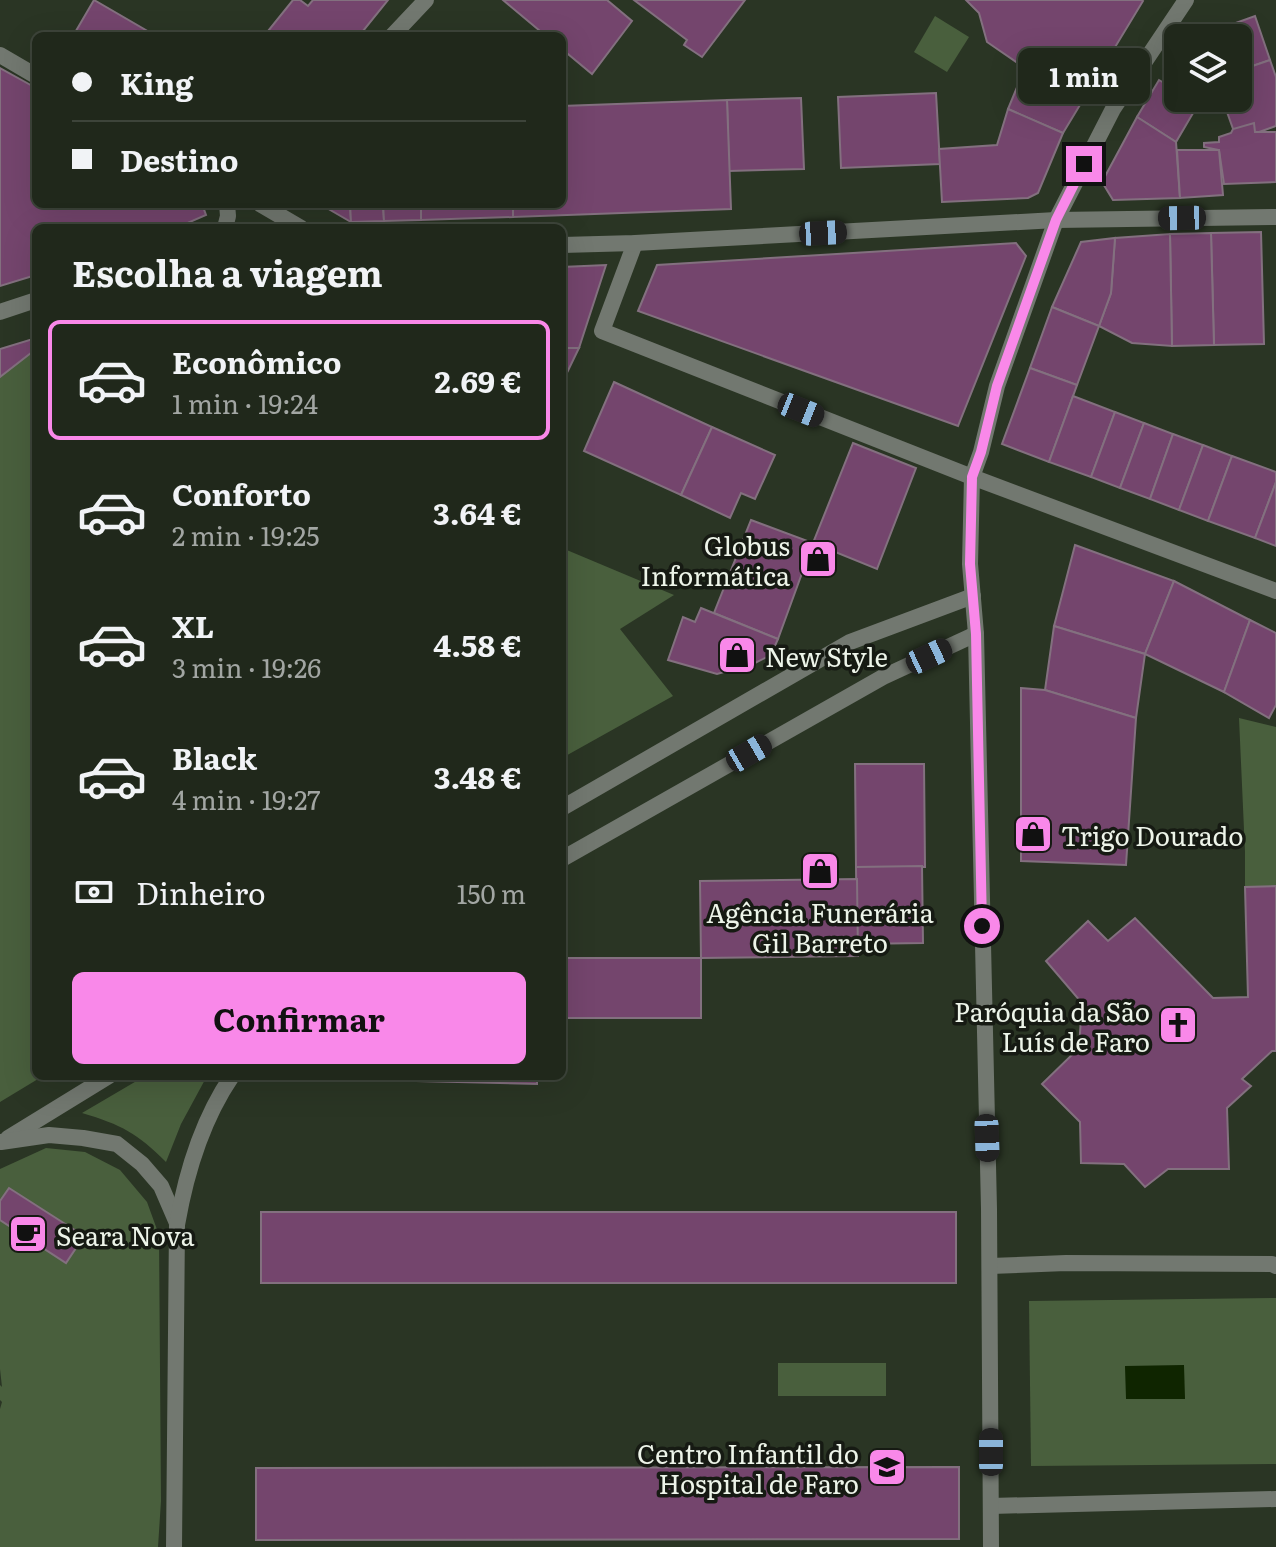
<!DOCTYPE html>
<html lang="pt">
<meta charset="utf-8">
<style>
:root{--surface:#20281b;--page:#2d3428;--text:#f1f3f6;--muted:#a2a6a3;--line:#3d443a;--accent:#f988e9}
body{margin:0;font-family:Literata,serif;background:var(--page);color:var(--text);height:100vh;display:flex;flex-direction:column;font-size:30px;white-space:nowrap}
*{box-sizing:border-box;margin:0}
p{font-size:26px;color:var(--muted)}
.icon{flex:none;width:44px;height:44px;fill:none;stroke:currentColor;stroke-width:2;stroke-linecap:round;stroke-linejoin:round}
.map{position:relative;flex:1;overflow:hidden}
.details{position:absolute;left:32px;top:224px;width:534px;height:856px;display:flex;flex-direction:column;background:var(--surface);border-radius:12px;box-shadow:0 8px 32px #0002,0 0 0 2px var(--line)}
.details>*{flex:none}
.guide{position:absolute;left:32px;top:32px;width:534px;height:176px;border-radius:12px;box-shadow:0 8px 32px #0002,0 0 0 2px var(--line);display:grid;align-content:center;height:176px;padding:0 40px;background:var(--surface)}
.fabs{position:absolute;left:1164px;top:24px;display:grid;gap:16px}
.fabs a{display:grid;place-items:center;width:88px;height:88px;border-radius:12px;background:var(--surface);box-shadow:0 8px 32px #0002,0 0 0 2px var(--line);font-size:40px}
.end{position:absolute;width:36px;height:36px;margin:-18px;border:10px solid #f988e9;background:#111;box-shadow:0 0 0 4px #111}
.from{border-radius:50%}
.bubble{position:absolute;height:56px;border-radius:12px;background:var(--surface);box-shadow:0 8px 32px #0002,0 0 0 2px var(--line);font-size:26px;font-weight:700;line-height:56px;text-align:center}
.car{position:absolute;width:24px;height:48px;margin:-24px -12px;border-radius:10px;box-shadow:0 0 6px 2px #0007;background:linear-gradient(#222 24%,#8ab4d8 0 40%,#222 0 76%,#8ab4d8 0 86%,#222 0)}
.guide b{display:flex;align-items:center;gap:28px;height:76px;font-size:30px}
.guide b+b{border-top:2px solid var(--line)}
.guide i{width:20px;height:20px;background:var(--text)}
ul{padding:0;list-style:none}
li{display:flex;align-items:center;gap:24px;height:120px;margin:0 16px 12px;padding:0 24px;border:4px solid transparent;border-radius:12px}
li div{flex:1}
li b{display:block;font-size:30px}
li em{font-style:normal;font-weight:700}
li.selected{border-color:var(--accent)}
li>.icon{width:72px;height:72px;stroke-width:1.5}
h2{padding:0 40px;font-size:36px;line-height:96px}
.pay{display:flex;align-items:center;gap:20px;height:88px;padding:0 40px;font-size:30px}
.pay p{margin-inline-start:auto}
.cta{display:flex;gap:16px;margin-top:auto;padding:16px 40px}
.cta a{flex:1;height:92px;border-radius:12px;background:var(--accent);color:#111;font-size:32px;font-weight:700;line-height:92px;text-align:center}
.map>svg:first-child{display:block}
</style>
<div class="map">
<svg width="1276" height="1547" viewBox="0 0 1276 1547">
<rect width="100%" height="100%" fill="#2a3524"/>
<g fill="#495f3d">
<path d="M 935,16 L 969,37 L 947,72 L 914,52 Z"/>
<path d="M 36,349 L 36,1076 L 43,1076 L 0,1102 L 0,377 Z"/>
<path d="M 562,548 L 674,595 L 620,629 L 673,696 L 562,758 Z"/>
<path d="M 1239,718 L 1276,727 L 1276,886 L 1245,887 L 1245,852 Z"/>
<path d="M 145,1076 L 207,1076 L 181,1124 L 166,1162 C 137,1133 122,1125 82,1113 Z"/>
<path d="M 46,1148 L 85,1152 L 120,1170 L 147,1202 L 159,1235 L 161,1501 L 158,1547 L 0,1547 L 0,1409 L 2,1402 L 0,1400 L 0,1385 L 2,1387 L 0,1369 L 0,1220 L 66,1263 L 83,1237 L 9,1188 L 0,1201 L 0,1169 Z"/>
<path d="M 1276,1298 L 1276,1464 L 1031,1466 L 1029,1301 Z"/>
<rect x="778" y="1363" width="108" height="33"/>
</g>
<path fill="#0f2500" d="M 1184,1365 L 1185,1399 L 1126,1399 L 1125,1366 Z"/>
<g fill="#74456d" stroke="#83707f" stroke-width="2">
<path d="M 94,0 L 156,36 L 73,36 Z"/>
<path d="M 293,0 L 300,0 L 308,6 L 313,0 L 388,0 L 359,36 L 264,36 Z"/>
<path d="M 503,0 L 607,0 L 632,21 L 592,74 L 562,49 L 562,36 L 546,36 Z"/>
<path d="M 634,0 L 745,0 L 702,57 L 684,45 L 687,40 Z"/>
<path d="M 966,0 L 1142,0 L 1143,1 L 1063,133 L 1008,109 L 1025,68 L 987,42 L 979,13 Z"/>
<path d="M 1255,16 L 1270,60 L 1238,71 L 1238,38 L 1194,38 Z"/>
<path d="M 1270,60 L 1276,77 L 1276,126 L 1237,140 L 1222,98 L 1238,98 L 1238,71 Z"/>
<path d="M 0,68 L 36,88 L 36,204 L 202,204 L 206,215 L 185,224 L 186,228 L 36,228 L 36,275 L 0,286 Z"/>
<path d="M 1159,80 L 1178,91 L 1178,98 L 1190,98 L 1199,103 L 1176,142 L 1137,117 Z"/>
<path d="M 936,93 L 940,164 L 841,168 L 838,97 Z"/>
<path d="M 801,98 L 804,169 L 729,171 L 727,100 Z"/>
<path d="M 727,100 L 731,209 L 513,217 L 513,204 L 562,204 L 562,106 Z"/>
<path d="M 1008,109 L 1063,133 L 1038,193 L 1028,198 L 942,202 L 939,149 L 997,145 Z"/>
<path d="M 1137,117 L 1176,142 L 1180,198 L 1113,200 L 1102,182 Z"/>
<path d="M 1254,123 L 1255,132 L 1276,132 L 1276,182 L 1224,184 L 1219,150 L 1204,147 L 1204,143 L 1219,142 L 1219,137 L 1231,133 L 1233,129 Z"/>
<path d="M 1177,150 L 1219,150 L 1223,195 L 1180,198 Z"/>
<path d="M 320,204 L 350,204 L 351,222 Z"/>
<path d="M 350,204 L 383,204 L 384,221 L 351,222 Z"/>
<path d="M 383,204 L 421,204 L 421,220 L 384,221 Z"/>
<path d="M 421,204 L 513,204 L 513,217 L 421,220 Z"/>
<path d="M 1261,232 L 1264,344 L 1214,345 L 1211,233 Z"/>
<path d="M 1211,233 L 1214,345 L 1172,346 L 1170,234 Z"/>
<path d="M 1170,234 L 1172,346 L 1132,343 L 1099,326 L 1111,293 L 1115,238 Z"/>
<path d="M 1115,238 L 1111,293 L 1099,326 L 1052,307 L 1081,242 Z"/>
<path d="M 1016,243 L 1026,256 L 958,426 L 638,311 L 657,265 Z"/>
<path d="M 606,265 L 579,348 L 562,348 L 562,267 Z"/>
<path d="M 1052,307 L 1099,326 L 1077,385 L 1030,368 Z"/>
<path d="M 36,338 L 36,349 L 0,377 L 0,349 Z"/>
<path d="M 562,348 L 579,348 L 562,383 Z"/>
<path d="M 1030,368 L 1077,385 L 1049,462 L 1002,444 Z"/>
<path d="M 614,382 L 712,427 L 681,495 L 584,451 Z"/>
<path d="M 1073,396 L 1115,412 L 1091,477 L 1049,462 Z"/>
<path d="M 1115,412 L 1144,423 L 1120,488 L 1091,477 Z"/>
<path d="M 1144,423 L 1173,434 L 1150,499 L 1120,488 Z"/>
<path d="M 712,427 L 775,455 L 755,499 L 741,493 L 730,518 L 681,495 Z"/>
<path d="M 1173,434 L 1203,445 L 1179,510 L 1150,499 Z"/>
<path d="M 853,443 L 916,468 L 877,569 L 813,543 Z"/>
<path d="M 1203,445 L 1232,456 L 1208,521 L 1179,510 Z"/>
<path d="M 1232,456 L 1276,472 L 1276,482 L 1255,538 L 1208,521 Z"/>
<path d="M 1276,482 L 1276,546 L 1255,538 Z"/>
<path d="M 751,520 L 813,543 L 778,639 L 714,613 Z"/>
<path d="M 1075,545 L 1174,581 L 1145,654 L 1054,626 Z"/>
<path d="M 1174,581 L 1250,620 L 1224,692 L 1145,654 Z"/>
<path d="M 701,608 L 778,639 L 771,655 L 753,664 L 717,674 L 668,660 L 683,617 L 695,622 Z"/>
<path d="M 1250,620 L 1276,633 L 1276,705 L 1269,718 L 1224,692 Z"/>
<path d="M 1054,626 L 1145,654 L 1136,718 L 1045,690 Z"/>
<path d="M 1021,688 L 1045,690 L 1136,718 L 1126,865 L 1021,861 Z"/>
<path d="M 855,764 L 924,764 L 925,867 L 856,867 Z"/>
<path d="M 922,866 L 923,943 L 857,944 L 856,867 Z"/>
<path d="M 857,879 L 858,956 L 701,958 L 700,881 Z"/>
<path d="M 1276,886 L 1276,1051 L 1272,1051 L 1242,1079 L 1251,1086 L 1227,1108 L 1229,1169 L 1168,1169 L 1145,1187 L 1124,1164 L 1081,1163 L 1080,1122 L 1042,1084 L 1079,1048 L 1082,1003 L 1046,961 L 1088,921 L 1108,941 L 1135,918 L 1213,998 L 1248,997 L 1245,887 Z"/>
<rect x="562" y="958" width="139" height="60"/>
<path d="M 375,1076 L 537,1076 L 537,1084 L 375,1080 Z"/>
<path d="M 9,1188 L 84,1236 L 66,1263 L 0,1220 L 0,1201 Z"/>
<rect x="261" y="1212" width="695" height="71"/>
<path d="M 959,1467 L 959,1539 L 256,1540 L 256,1468 Z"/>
</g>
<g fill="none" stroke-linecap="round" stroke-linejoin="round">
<path stroke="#727870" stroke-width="16" d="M 392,36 L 426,0"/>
<g stroke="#727870" stroke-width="16">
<path d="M 1056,220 L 1113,109 L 1186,0"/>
<path d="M 635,243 L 602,331 L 972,477 L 1276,591"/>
<path d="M 562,808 L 850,642 L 973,596"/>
<path d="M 562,859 L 883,677 L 976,634"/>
<path d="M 8,1138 L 109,1076"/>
<path d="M 1,1142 L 49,1135 L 83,1138 L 117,1144 L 142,1164 L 161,1186 L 177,1223"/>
<path d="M 990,1266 L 1066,1263 L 1272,1264 L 1276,1266"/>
<path d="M 991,1506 L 1276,1499"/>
<path d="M 174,1547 L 177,1225 C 186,1173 202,1120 232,1076"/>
</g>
<g stroke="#727870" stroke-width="16">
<path d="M 0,55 L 36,76"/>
<path d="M 260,204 L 301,228"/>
<path d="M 225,228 L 228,216 L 227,204"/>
<path d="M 562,245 L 635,243 L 1056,220 L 1276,217"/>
<path d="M 0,312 L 36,300"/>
<path d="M 991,1547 L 989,1209 L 976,634 L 970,564 L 972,477 L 981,452 L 997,386 L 1056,220"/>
</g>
</g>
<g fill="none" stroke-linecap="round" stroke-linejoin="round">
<path stroke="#f988e9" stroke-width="10" d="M 982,926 L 976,634 L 970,564 L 972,477 L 981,452 L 997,386 L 1056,220 L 1084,164"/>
</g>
<defs>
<symbol id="shop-square" viewBox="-11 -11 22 22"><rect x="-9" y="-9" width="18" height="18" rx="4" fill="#f988e9" stroke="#161a13"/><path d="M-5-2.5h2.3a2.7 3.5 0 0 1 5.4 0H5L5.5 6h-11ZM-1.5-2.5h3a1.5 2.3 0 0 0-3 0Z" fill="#111"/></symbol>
<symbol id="church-square" viewBox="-11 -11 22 22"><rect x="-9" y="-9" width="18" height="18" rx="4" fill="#f988e9" stroke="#161a13"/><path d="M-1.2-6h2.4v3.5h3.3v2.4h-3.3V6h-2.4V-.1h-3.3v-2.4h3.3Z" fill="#111"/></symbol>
<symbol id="cafe-square" viewBox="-11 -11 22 22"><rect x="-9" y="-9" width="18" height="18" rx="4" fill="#f988e9" stroke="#161a13"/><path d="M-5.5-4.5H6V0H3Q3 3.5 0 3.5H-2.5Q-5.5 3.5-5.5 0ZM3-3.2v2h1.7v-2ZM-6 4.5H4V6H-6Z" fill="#111"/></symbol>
<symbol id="school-square" viewBox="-11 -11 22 22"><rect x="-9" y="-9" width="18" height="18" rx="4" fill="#f988e9" stroke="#161a13"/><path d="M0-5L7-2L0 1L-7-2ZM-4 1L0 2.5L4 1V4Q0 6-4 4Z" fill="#111"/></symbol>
</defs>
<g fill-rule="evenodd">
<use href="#shop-square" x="796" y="537" width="44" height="44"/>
<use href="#shop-square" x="715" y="633" width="44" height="44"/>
<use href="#shop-square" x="1011" y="812" width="44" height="44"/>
<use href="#shop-square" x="798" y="849" width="44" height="44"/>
<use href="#church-square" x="1156" y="1003" width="44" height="44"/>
<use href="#cafe-square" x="6" y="1212" width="44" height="44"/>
<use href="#school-square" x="865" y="1445" width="44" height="44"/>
</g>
<g text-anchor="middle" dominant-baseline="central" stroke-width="7" stroke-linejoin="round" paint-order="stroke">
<g font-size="26" fill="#edf4e9" stroke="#161a13" text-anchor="end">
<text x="790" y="544">Globus<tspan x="790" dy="30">Informática</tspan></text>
<text x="765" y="655" text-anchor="start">New Style</text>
<text x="1061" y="834" text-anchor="start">Trigo Dourado</text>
<text x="820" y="911" text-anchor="middle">Agência Funerária<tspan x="820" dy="30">Gil Barreto</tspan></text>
<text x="1150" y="1010">Paróquia da São<tspan x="1150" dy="30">Luís de Faro</tspan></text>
<text x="56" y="1234" text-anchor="start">Seara Nova</text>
<text x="859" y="1452">Centro Infantil do<tspan x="859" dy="30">Hospital de Faro</tspan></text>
</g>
</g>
</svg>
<div class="fabs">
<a><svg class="icon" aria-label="layers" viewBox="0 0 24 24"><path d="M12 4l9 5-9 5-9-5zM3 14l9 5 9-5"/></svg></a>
</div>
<i class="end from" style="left:982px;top:926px"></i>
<i class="end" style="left:1084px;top:164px"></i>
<div class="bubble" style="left:1018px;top:48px;width:132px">1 min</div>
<i class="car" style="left:1182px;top:218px;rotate:269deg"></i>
<i class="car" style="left:823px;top:233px;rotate:87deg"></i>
<i class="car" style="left:801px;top:410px;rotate:112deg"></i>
<i class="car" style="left:929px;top:656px;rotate:65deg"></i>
<i class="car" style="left:749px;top:753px;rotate:60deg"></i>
<i class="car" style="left:987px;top:1138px;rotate:178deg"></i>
<i class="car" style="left:991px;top:1452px;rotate:0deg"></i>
<div class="guide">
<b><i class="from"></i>King</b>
<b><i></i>Destino</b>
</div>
<section class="details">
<h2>Escolha a viagem</h2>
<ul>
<li class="selected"><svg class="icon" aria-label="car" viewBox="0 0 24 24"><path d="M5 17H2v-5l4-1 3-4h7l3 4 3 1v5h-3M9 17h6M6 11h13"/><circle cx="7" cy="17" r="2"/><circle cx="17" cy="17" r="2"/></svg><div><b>Econômico</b><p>1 min · 19:24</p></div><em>2.69 €</em></li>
<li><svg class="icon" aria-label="car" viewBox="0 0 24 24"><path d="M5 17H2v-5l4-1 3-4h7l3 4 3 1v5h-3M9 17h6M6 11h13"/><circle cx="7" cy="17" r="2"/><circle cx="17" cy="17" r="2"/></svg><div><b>Conforto</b><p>2 min · 19:25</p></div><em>3.64 €</em></li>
<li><svg class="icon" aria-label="car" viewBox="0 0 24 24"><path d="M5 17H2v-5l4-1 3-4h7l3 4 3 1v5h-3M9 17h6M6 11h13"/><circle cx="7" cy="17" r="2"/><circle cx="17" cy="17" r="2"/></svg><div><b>XL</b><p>3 min · 19:26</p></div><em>4.58 €</em></li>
<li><svg class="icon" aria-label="car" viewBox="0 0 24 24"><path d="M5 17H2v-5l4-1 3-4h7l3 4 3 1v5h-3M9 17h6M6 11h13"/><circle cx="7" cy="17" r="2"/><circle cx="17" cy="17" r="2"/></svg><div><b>Black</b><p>4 min · 19:27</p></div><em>3.48 €</em></li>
</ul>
<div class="pay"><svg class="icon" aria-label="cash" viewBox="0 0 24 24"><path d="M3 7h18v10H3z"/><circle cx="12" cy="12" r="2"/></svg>Dinheiro<p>150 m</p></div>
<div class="cta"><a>Confirmar</a></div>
</section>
</div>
